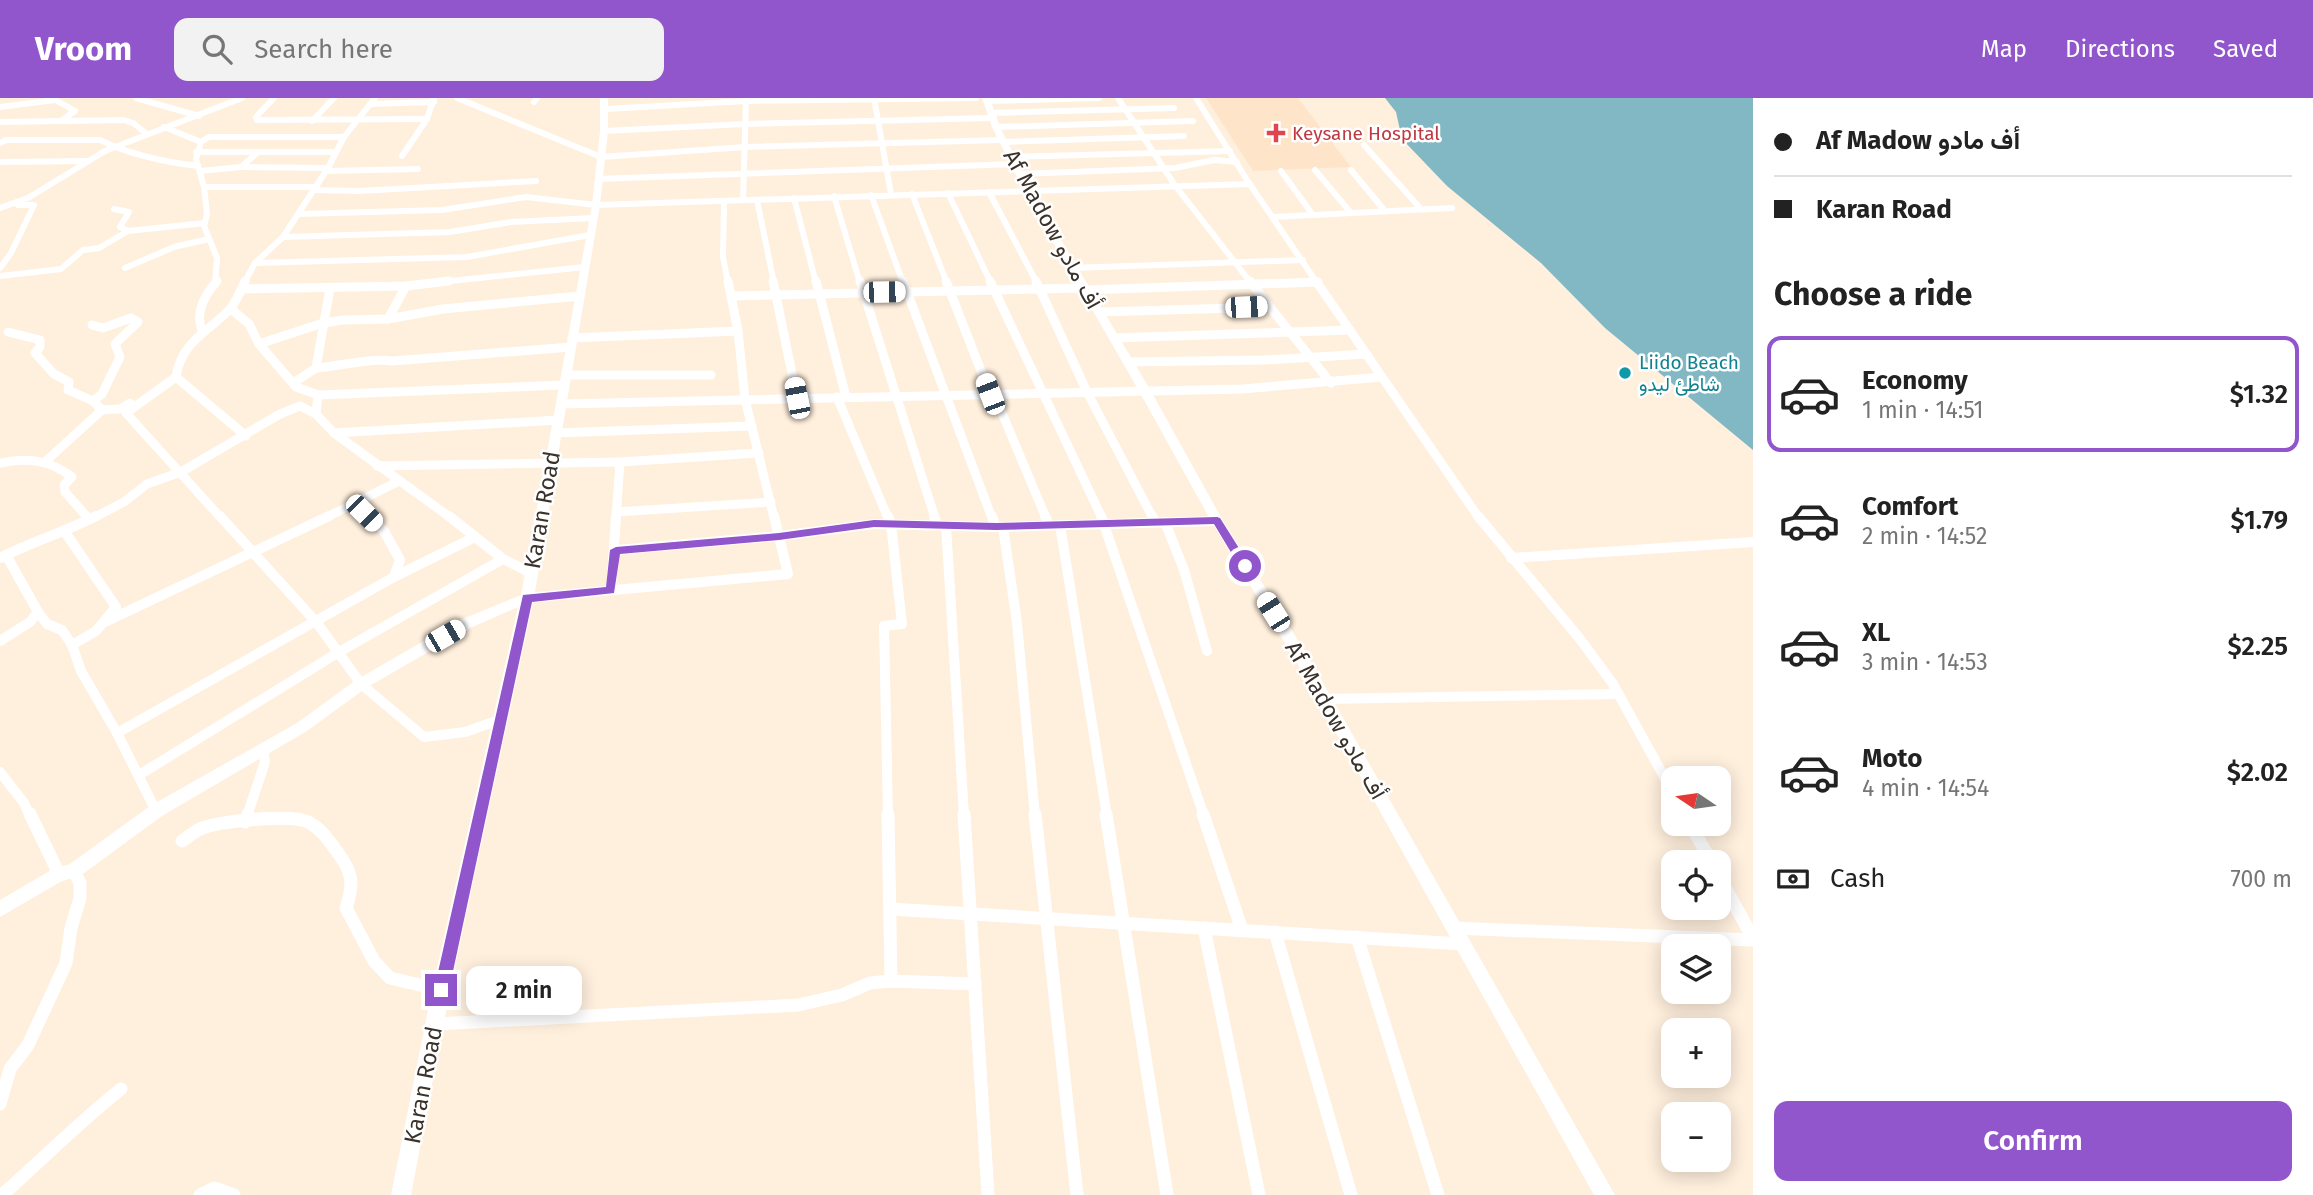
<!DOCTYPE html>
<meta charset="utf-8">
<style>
:root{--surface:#fff;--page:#f2f2f2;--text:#222;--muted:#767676;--line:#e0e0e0;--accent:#9155cc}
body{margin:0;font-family:"Fira Sans",Vazirmatn,sans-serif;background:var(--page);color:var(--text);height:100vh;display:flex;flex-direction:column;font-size:26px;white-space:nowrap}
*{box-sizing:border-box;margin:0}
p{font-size:23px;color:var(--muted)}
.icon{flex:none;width:38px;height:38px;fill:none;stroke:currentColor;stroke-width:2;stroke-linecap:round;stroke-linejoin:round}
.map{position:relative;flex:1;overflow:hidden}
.drawer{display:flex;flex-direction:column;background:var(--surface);width:560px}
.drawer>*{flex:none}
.guide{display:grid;align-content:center;height:154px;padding:0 21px;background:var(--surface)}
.needle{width:46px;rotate:283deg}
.tools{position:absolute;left:1661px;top:668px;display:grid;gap:14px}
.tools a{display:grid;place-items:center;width:70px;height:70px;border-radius:14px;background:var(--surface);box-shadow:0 4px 18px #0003;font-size:35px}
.end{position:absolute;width:32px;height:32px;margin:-16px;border:9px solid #9155cc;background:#fff;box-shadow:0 0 0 4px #fff}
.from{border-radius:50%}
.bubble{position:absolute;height:49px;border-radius:14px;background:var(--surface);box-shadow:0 4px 18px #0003;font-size:23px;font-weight:600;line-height:49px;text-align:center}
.car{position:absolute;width:21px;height:42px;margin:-21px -10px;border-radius:9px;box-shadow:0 0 5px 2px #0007;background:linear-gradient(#fff 24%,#345 0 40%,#fff 0 76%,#345 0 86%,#fff 0)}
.guide b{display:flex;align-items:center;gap:24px;height:66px;font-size:26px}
.guide b+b{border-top:2px solid var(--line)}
.guide i{width:18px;height:18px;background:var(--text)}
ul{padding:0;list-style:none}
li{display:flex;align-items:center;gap:21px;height:116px;margin:0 14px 10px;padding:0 7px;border:4px solid transparent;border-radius:14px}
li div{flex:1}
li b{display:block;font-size:26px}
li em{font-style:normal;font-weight:600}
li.on{border-color:var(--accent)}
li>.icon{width:63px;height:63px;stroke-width:1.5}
h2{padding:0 21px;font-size:32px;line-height:84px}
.pay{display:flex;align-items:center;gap:18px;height:77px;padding:0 21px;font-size:26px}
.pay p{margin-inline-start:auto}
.cta{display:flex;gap:14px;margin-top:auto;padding:14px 21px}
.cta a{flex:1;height:80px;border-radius:14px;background:var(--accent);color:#fff;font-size:28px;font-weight:600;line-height:80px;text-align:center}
header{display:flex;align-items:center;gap:42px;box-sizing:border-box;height:98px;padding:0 35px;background:var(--accent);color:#fff}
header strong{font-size:33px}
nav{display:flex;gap:38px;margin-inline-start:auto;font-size:24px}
.search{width:490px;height:63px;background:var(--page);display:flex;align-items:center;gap:18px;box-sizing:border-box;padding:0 24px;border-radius:14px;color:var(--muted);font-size:26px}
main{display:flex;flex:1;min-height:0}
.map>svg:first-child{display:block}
</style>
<header>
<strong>Vroom</strong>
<div class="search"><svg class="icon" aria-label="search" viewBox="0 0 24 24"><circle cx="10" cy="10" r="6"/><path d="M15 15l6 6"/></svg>Search here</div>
<nav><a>Map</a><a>Directions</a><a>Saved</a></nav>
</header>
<main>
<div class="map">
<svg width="1753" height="1097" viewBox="0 0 1753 1097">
<rect width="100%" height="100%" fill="#ffefdd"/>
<path fill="#fee5c9" d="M 1206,0 L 1298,0 L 1351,69 L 1253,73 Z"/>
<path fill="#82b7c4" d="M 1385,0 L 1753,0 L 1753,352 L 1605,230 L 1541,165 L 1447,88 L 1402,41 L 1396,14 Z"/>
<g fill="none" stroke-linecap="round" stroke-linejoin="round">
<g stroke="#fff" stroke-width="6">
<path d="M 52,0 L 75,13 L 61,23 L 124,22 L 133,25 L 147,36"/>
<path d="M 136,0 L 199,18"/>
<path d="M 274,0 L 256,19 L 257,22 L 427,21"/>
<path d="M 457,0 L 601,59 L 745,49 L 1003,42"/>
<path d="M 874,0 L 891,96"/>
<path d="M 1118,0 L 1174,86 L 1251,185"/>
<path d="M 1196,0 L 1247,82 L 1317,185"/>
<path d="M 987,3 L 1099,0"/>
<path d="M 534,4 L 537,0"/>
<path d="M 371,6 L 434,4"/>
<path d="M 0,9 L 55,2"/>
<path d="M 606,11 L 746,3 L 976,0"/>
<path d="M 992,15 L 1174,10"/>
<path d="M 312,23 L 334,0"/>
<path d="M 0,24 L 61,23"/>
<path d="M 164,29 L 201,44 L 196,61 L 204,89 L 207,116 L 204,128 L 217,160 L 215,185"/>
<path d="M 996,29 L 1193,23"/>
<path d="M 604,33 L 745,26 L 993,20"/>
<path d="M 201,44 L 209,39 L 344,39"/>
<path d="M 1003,44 L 1184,38"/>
<path d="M 0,45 L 6,42 L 100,42 C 130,57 165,64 198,68"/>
<path d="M 1364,47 L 1421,111"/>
<path d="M 196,54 L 334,54"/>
<path d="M 257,55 L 241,69 L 328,70"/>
<path d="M 402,58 L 427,21 L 434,0"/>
<path d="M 1011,59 L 1230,53"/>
<path d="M 0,64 L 88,63"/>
<path d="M 1315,72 L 1351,115"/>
<path d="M 1351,72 L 1385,113"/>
<path d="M 200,73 L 241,69"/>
<path d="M 326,73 L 418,71"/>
<path d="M 1281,73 L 1313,117"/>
<path d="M 1019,76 L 1175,70 L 1214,62 L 1237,64"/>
<path d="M 598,81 L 1014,66"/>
<path d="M 204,89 L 315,89"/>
<path d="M 314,92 L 359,93 L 536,83"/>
<path d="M 989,94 L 1037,185"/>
<path d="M 948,95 L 991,185"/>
<path d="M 912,96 L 947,185"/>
<path d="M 871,97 L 903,185"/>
<path d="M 834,98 L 860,185"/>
<path d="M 794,100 L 816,185"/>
<path d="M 743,102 L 746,0"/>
<path d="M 757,102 L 774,185"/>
<path d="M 724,103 L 723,159 L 728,185"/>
<path d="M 0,110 L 28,100 L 105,53 L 242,0"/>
<path d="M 114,111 L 129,114 L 120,129 L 128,133"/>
<path d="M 299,116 L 442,112 L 526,99 L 596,107 L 1249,86"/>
<path d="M 1273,119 L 1452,110"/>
<path d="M 283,139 L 450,134 L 511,124 L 593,120"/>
<path d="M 255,165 L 467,159 L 590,137"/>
<path d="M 0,170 L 11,155 L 34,107 L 18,107"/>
<path d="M 125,170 L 174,149 L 209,141"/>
<path d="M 1073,170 L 1303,162"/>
<path d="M 0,178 L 61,171 L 83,152 L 99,150 L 128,133 L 205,125"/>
<path d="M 244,185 L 255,165 L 283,139 L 328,70 L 344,39 L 375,0"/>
<path d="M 432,185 L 585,169"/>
<path d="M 1283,185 L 1318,184"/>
</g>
<g stroke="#fff" stroke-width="9">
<path d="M 728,183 L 738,233 L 745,301 L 774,420"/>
<path d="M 773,183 L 797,300"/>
<path d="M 816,183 L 846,299"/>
<path d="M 860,183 L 935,420"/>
<path d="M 903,183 L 992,420"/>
<path d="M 946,183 L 990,296"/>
<path d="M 990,183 L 1102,420"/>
<path d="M 1036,183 L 1087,294 L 1153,420"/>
<path d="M 1316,183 L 1479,420"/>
<path d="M 243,191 L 406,188 L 449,183"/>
<path d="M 1086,192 L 1318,184"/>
<path d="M 731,198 L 1085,190"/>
<path d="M 1270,209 L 1331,285"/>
<path d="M 231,211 L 249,226 L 259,246 L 296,289 L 318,297 L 316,316"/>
<path d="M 1099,214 L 1270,209 L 1250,183"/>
<path d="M 388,221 L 406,188"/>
<path d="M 92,227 L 103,230 L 131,220 L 138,224 L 115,246 L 120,259 L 102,296 L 93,303"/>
<path d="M 202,233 C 195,214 204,198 217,183"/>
<path d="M 8,234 L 40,242 L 40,249 L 35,255 L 54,276 L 69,284 L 68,292 L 93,303 L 102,312 L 120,311 L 130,305"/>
<path d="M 572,240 L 738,233"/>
<path d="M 1114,240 L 1350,232"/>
<path d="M 259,246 L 323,225 L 343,222 L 388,221 L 443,211 L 580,198"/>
<path d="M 1128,264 L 1264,262 L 1367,256"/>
<path d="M 316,270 C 342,268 367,260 392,263 L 571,249"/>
<path d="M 566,277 L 711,277"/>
<path d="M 176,279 L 246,338"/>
<path d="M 293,285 L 316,270 L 330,190"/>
<path d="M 994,296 L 1046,420"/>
<path d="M 318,297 L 564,287"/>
<path d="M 837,299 L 888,420"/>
<path d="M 561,306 L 1242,291 L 1382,279"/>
<path d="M 334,335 L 558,322"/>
<path d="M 555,335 L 752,328"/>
<path d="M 46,363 L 102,312"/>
<path d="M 620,364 L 759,355"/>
<path d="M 0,365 C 27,359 50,362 72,379 L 64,387 L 65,394 L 88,420"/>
<path d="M 377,368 L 620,364 L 616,420"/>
<path d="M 353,405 L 369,420"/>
<path d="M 616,414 L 771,404"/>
<path d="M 93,420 L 124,404 L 147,386 L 181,374 L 280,316 L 300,308 L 316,316 L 334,335 L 451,420"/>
<path d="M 221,420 L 126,315 L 176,279 C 181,244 208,234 229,212 C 236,205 241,192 245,183"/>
<path d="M 325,420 L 399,383"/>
</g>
<g stroke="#fff" stroke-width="10">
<path d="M 86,418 L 88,420"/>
<path d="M 220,418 L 317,525 L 361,586 L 424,639 L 465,634 L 499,622"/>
<path d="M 367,418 L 384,433 L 400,462 L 394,479"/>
<path d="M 449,418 L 503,461 L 531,475"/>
<path d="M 888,418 L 891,426 L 902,526 L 884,528 L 888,718"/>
<path d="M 934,418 L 937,427"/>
<path d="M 992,418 L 996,429"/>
<path d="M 1045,418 L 1049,427"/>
<path d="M 1101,418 L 1204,718"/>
<path d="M 1152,418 L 1155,424"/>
<path d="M 1478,418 L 1580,541 L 1613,586 L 1673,695"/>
<path d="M 1165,424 L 1184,472 L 1207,553"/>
<path d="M 1060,427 L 1107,718"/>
<path d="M 946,428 L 964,718"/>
<path d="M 1003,429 L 1017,525 L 1035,718"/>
<path d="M 65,434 L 116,509 L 96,533 L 72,547"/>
<path d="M 616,452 L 779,438 L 874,426 L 996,429 L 1217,423"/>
<path d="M 0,460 C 31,444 65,434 96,418"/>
<path d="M 1511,460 L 1753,444"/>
<path d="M 611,492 L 616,418"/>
<path d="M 527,500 L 788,476 L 774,418"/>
<path d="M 38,514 L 47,526 L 62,532 L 72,547 L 81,573 L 117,635 L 156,713"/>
<path d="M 105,524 L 329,418"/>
<path d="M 0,543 L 30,524 L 38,514 L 6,457"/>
<path d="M 1324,601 L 1618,596"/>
<path d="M 117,635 L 394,479 L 475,439"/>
<path d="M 0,674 L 24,705 L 30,718"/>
<path d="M 139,677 L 339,554 L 503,461"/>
<path d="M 247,718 L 265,664 L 263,652"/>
</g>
<g stroke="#fff" stroke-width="13">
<path d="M 30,716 L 59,776"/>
<path d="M 888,716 L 891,883"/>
<path d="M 964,716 L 988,1097"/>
<path d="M 1035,716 L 1077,1097"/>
<path d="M 1106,716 L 1167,1097"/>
<path d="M 1203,716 L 1242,832"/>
<path d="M 245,724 L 248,716"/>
<path d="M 1690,726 L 1712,765"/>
<path d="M 182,743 C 188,739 194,734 200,731 C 217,723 291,716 308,724 C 321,730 330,744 338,755 C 353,775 354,786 346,810 L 374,863 L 390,880 L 441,892"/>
<path d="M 1718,777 L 1753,840"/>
<path d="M 890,811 L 1462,846"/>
<path d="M 1204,830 L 1259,1097"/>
<path d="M 1453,830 L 1753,842"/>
<path d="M 1275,834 L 1351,1097"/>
<path d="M 1357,839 L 1438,1097"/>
<path d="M 435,926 L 798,907 L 842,897 L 870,885 L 891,883 L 975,886"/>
<path d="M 0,1006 L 10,971 L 28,947 L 66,865 L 71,830 L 80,800 L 80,785 L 74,773"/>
<path d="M 2,1097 C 42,1062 79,1024 121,991"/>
<path d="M 200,1097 L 214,1090 L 234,1097"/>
</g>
<g fill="#fff" fill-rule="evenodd">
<path d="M 600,0 L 608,0 L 608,33 L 600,107 L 534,500 L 450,892 L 411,1097 L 391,1097 L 432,892 L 518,509 L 470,530 L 366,590 L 307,633 L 162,718 L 80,778 L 62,783 L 0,819 L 0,802 L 53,771 L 70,766 L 150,708 L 297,625 L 356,582 L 460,522 L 521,497 L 592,107 L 600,33 Z"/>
<path d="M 982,0 L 990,0 L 1000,29 L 1032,93 L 1151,293 L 1222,421 L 1306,555 L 1615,1097 L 1594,1097 L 1296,563 L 1211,423 L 1139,293 L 1024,93 L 992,29 Z"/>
</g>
</g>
<path fill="#9155cc" d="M 1217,419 L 1220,420 L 1249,466 L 1249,471 L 1241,471 L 1214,426 L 996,432 L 874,429 L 779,442 L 620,456 L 614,495 L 532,504 L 449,892 L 446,897 L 441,899 L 436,897 L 434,892 L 523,497 L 606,489 L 610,452 L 616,449 L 779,435 L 874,422 L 996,425 Z"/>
<path fill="#e0444e" stroke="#fff" stroke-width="2.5" d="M1272.5 24.5h7v7h7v7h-7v7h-7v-7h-7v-7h7z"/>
<circle fill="#0f9aa8" stroke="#fff" stroke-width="2.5" cx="1625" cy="275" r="7"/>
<g text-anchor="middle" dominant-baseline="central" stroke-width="5" stroke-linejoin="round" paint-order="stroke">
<g font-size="19" fill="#be3a42" stroke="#fff" text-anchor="start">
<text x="1292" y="35">Keysane Hospital</text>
</g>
<g font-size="19" fill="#0d838f" stroke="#fff" text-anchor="start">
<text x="1639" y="264">Liido Beach<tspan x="1639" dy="22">شاطئ ليدو</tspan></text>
</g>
<g font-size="23" fill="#3b332b" stroke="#fff">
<text transform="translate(1053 131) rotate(61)">Af Madow أف مادو</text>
<text transform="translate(542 412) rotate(-80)">Karan Road</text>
<text transform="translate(1336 622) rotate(60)">Af Madow أف مادو</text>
<text transform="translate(423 987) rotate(-79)">Karan Road</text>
</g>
</g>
</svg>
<div class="tools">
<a><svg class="needle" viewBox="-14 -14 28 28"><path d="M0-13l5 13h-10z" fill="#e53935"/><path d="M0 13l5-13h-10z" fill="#767676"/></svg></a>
<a><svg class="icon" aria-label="locate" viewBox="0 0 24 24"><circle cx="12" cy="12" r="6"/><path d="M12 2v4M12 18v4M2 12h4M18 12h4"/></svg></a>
<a><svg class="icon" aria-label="layers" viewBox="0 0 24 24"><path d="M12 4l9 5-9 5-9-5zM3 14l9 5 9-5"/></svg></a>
<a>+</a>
<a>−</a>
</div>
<i class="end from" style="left:1245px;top:468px"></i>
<i class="end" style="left:441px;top:892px"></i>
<div class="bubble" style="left:466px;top:868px;width:116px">2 min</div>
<i class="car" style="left:884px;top:194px;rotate:89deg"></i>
<i class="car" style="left:1246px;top:209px;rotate:88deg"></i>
<i class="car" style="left:990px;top:296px;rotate:339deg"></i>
<i class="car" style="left:797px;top:300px;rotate:349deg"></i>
<i class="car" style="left:364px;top:415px;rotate:135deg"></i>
<i class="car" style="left:1273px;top:514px;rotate:328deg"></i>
<i class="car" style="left:445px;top:538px;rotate:60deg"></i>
</div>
<section class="drawer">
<div class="guide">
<b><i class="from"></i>Af Madow أف مادو</b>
<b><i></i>Karan Road</b>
</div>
<h2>Choose a ride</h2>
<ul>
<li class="on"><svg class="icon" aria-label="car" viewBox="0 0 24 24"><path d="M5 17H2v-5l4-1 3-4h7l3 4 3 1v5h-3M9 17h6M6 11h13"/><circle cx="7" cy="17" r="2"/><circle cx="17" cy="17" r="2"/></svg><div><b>Economy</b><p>1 min · 14:51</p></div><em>$1.32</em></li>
<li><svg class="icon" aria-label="car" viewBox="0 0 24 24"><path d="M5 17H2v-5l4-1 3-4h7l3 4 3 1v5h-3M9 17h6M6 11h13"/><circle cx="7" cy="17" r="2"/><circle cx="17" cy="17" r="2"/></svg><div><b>Comfort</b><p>2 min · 14:52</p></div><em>$1.79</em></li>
<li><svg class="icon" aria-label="car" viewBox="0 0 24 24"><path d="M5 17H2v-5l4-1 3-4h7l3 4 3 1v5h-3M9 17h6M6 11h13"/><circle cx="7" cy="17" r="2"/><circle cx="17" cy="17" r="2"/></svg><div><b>XL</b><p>3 min · 14:53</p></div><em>$2.25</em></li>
<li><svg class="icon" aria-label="car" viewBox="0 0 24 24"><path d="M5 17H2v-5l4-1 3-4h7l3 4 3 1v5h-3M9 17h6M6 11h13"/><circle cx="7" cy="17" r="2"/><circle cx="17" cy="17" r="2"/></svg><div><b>Moto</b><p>4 min · 14:54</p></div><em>$2.02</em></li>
</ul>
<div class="pay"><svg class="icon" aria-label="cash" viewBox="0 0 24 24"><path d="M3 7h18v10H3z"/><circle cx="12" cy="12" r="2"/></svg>Cash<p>700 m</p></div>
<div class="cta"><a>Confirm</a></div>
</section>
</main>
